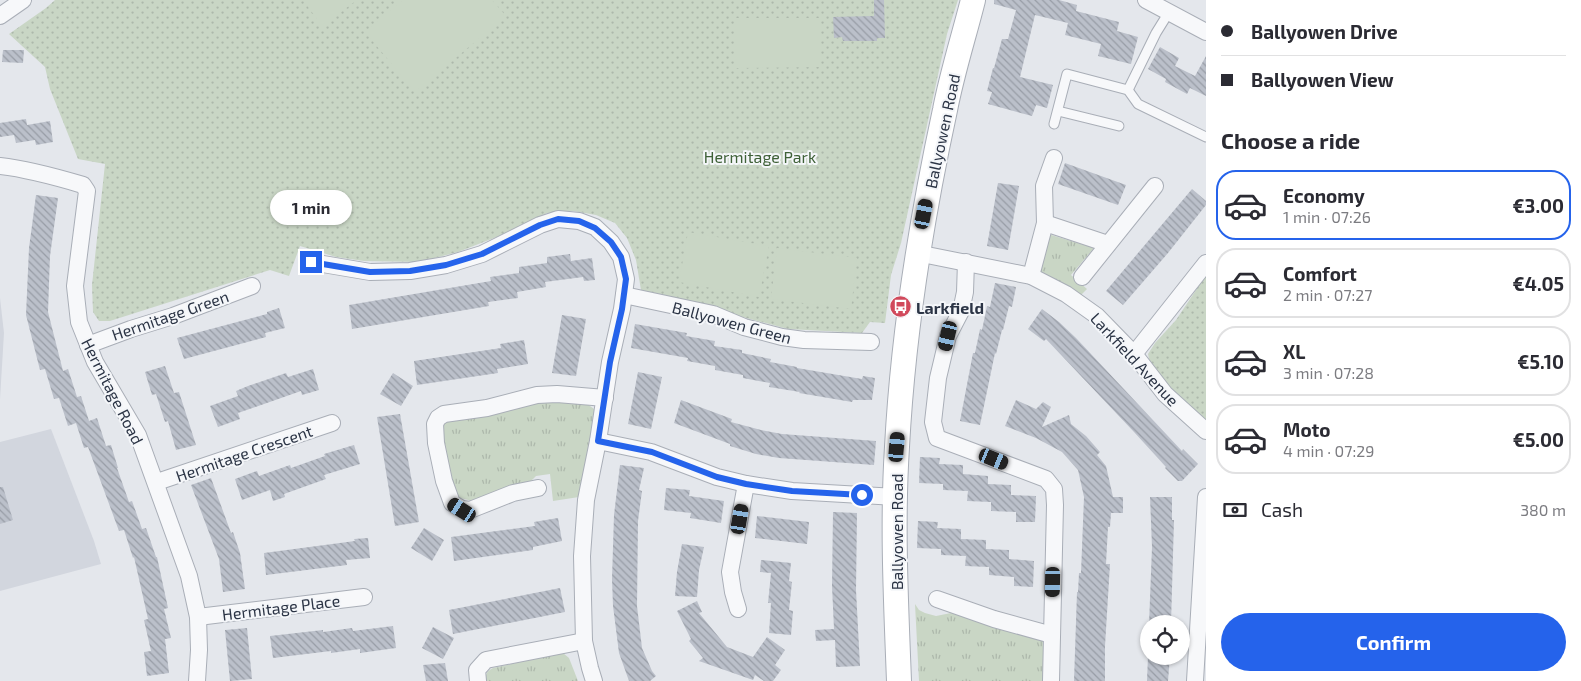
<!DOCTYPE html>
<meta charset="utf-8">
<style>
:root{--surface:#fff;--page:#f2f2f3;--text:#2b2b33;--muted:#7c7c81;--line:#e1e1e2;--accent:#2563eb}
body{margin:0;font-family:"Exo 2",sans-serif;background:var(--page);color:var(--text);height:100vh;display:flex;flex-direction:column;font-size:19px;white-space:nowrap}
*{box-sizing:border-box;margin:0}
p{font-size:16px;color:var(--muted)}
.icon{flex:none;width:28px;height:28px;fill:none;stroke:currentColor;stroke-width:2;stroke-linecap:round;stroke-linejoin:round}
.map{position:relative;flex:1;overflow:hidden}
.side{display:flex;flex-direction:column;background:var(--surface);width:375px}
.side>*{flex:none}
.banner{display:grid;align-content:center;height:110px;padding:0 15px;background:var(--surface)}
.controls{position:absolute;left:1140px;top:615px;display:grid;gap:10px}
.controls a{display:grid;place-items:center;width:50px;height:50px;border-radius:50%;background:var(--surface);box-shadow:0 1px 4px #0004;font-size:25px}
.end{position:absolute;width:22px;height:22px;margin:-11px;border:6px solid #2563eb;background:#fff;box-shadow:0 0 0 2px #fff}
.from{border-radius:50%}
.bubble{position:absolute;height:35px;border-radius:18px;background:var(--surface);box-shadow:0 1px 4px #0004;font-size:16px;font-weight:700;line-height:35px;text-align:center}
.car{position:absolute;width:15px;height:30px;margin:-15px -8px;border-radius:6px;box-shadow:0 0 4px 1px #0007;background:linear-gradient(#222 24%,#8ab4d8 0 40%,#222 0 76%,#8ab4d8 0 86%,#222 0)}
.banner b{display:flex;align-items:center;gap:18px;height:48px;font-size:19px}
.banner b+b{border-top:1px solid var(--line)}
.banner i{width:12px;height:12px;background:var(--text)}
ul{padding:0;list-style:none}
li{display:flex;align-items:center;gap:15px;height:70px;margin:0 10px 8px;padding:0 5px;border:2px solid var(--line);border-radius:20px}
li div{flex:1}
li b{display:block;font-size:19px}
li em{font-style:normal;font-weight:700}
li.selected{border-color:var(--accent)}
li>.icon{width:45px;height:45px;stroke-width:1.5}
h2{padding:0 15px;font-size:22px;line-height:60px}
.pay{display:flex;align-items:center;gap:12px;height:55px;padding:0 15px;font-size:19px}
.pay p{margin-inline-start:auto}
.primary-button{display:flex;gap:10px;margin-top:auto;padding:10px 15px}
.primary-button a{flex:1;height:58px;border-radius:30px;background:var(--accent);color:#fff;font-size:20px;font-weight:700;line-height:58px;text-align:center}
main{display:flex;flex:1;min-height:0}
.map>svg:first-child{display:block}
</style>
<main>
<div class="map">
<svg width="1206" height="681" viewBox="0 0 1206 681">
<defs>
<pattern id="grass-tufts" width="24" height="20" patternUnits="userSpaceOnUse" patternTransform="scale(1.25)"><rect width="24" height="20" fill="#c9d6c5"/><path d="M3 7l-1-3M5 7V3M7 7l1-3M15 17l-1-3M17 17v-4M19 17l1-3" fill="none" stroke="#adb8ab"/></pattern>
<pattern id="park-dots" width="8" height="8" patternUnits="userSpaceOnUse" patternTransform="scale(1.25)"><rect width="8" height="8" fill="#c9d6c5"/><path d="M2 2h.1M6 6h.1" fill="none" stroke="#adb8ab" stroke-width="1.8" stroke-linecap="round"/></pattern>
<pattern id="building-back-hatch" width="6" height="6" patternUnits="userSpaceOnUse" patternTransform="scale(1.25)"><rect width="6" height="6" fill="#bbc0ca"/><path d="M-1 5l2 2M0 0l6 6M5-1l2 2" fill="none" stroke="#989da6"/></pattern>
</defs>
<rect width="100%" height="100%" fill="#e4e7ec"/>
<g fill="#d2d6de">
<path d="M 0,298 L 4,333 L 0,399 Z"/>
<path d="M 51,429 L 94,541 L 101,564 L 0,591 L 0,442 Z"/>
</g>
<g fill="url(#grass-tufts)">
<path d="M 1048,234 L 1094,248 L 1071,275 L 1087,289 L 1079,297 L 1038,271 Z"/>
<path d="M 582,400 L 594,409 L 594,424 L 579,497 L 553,501 L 550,474 L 536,476 L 529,483 L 473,501 L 460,498 C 457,494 454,489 452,484 C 447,471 439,432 445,420 L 543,402 Z"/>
<path d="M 915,604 L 919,610 L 925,613 L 936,616 L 951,613 L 1035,637 L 1044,641 L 1045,681 L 919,681 Z"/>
<path d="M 563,653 L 569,658 L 578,681 L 486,681 C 485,674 487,671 493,668 Z"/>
</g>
<g fill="url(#park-dots)">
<path d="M 55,0 L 958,0 L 947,34 L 901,243 L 891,275 L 885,323 L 870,322 L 862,333 L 788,329 L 641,290 L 636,260 L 627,238 L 615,223 L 596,215 L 573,211 L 547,213 L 512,231 L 458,252 L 419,262 L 364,261 L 336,257 L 300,246 L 289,276 L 270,270 L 110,321 L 99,321 L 93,312 L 92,285 L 105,164 L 78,159 L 50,89 L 45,67 L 9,34 L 46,8 Z"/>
<path d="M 1206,275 L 1206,423 L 1157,375 L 1150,363 L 1148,354 L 1155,343 L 1176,320 Z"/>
</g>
<g fill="#c9d6c5">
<path d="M 303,0 L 357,0 L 322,26 Z"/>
<path d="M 403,0 L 492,0 L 506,16 L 415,92 L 365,32 Z"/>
<path d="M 736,18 L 820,18 L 820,67 L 736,68 Z"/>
<path d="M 688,232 L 769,246 L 759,297 L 679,282 Z"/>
<path d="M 777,248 L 857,258 L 851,309 L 771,299 Z"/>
</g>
<g fill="url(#building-back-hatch)">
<path d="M 874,0 L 884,0 L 885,38 L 877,38 L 877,41 L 843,41 L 842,37 L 834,38 L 833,17 L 874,16 Z"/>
<path d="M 994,0 L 1059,0 L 1077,5 L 1076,11 L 1119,22 L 1117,31 L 1138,37 L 1131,64 L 1098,56 L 1101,44 L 1065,35 L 1068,23 L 1035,15 L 1020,77 L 1053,85 L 1047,108 L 1036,105 L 1032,116 L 988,104 L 992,92 L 987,91 L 993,68 L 994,68 L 1002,39 L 1008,39 L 1016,10 L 994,4 Z"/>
<path d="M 1160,47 L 1179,58 L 1175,66 L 1195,76 L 1206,56 L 1206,96 L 1190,88 L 1187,94 L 1165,82 L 1166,79 L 1148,69 Z"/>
<path d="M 3,50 L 24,50 L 23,63 L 2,62 Z"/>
<path d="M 26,119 L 27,125 L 50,121 L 53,142 L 36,145 L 35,140 L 16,143 L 14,135 L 0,137 L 0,123 Z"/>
<path d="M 1065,163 L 1126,185 L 1118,205 L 1058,184 Z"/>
<path d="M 998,183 L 1019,186 L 1008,250 L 987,246 Z"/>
<path d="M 1192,189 L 1206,201 L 1206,205 L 1168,253 L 1123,305 L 1106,291 Z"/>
<path d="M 36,195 L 58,198 L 50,256 L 48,312 L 63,371 L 68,369 L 77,397 L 81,396 L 89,421 L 97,418 L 106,446 L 111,445 L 118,468 L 117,468 L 129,502 L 132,501 L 142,529 L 146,528 L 156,557 L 157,557 L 168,608 L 164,609 L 171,638 L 165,639 L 169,673 L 147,676 L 144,652 L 151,651 L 144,620 L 148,619 L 134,557 L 133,558 L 124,530 L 119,531 L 88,447 L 84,448 L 76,423 L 68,426 L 59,398 L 54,399 L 45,369 L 40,370 L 26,315 L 29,248 Z"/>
<path d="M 570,254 L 571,261 L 592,258 L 595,280 L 584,281 L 583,277 L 545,282 L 546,287 L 517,292 L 518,298 L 488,302 L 489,306 L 352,329 L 349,305 L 491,281 L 490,277 L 519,273 L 519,267 L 547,263 L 547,257 Z"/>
<path d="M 995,283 L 1016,287 L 1012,307 L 1009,306 L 1003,330 L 1002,330 L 996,354 L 995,353 L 980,425 L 960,421 L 973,353 L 975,353 L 980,329 L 982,330 L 987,306 L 990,307 Z"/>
<path d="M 279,308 L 285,328 L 265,333 L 266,337 L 184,359 L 177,338 L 267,314 L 267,312 Z"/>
<path d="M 1042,309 L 1059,322 L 1076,338 L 1182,451 L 1183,449 L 1198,464 L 1182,481 L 1178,481 L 1165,468 L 1166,467 L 1134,432 L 1046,339 L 1044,341 L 1028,329 Z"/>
<path d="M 562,315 L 586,319 L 576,376 L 552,373 Z"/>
<path d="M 635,324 L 687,333 L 686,336 L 715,341 L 714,346 L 742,350 L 742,353 L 771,359 L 770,362 L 797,367 L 797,368 L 862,379 L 863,376 L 875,378 L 872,400 L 853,400 L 852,402 L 799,393 L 800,392 L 769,387 L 770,383 L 743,378 L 743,375 L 715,370 L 715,366 L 687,361 L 688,358 L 631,348 Z"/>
<path d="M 524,340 L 528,364 L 497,369 L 498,373 L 417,385 L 414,361 L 501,348 L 500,344 Z"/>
<path d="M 165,366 L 174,393 L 179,392 L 196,445 L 176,450 L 168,421 L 165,422 L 156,394 L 152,395 L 145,372 Z"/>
<path d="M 313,369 L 319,390 L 302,395 L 301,391 L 238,413 L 240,419 L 218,427 L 210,406 L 238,396 L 236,391 L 248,386 L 286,373 L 288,377 Z"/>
<path d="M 638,372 L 662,377 L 651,429 L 628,424 Z"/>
<path d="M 393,373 L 413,386 L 401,406 L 380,394 Z"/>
<path d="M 681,400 L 732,419 L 731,422 L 761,430 L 782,434 L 876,441 L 874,465 L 779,458 L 756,454 L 730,446 L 730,444 L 674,423 Z"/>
<path d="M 1016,400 L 1036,409 L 1043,402 L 1051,407 L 1042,427 L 1069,415 L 1071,424 L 1086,436 L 1100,452 L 1097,455 L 1106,466 L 1113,497 L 1123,497 L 1123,513 L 1111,513 L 1110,527 L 1108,527 L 1106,564 L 1110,564 L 1105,646 L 1105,681 L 1074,681 L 1077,592 L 1078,592 L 1079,573 L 1081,573 L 1084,497 L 1078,470 L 1062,452 L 1036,438 L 1005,426 Z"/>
<path d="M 400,414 L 419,522 L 395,526 L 377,417 Z"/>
<path d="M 354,445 L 360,464 L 324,475 L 326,479 L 284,494 L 285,497 L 273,501 L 270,490 L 242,500 L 235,479 L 257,471 L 259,476 L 290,465 L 291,468 L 325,456 L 324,454 Z"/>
<path d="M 920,457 L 940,458 L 939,464 L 963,465 L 963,474 L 988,476 L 988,484 L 1011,485 L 1011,495 L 1036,496 L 1035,522 L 1016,522 L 1016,512 L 991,511 L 991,502 L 967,501 L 968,491 L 943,490 L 943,484 L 919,483 Z"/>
<path d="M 620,465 L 644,468 L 639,490 L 642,491 L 638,521 L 637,606 L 642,648 L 652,671 L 656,676 L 650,681 L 629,681 L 619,653 L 613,606 L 612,579 L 614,515 Z"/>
<path d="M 211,478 L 231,533 L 233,532 L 240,553 L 245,589 L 223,592 L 219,559 L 191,485 Z"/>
<path d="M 0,487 L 3,487 L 13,520 L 0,524 Z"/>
<path d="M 666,488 L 690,490 L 689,496 L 724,501 L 721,523 L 690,518 L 691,513 L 664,510 Z"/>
<path d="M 1150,497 L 1172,497 L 1172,520 L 1174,520 L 1171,624 L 1149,624 L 1152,547 Z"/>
<path d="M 833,512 L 857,513 L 856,590 L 860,666 L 836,667 L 835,640 L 816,641 L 815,630 L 834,629 L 832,586 Z"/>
<path d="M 757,516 L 809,522 L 807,544 L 755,538 Z"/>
<path d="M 558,518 L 562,541 L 533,547 L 533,550 L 454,561 L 451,537 L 535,526 L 534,522 Z"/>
<path d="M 918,521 L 938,522 L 937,528 L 961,529 L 961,539 L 986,540 L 986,549 L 1009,550 L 1009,559 L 1034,561 L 1033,587 L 1014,586 L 1014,577 L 989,575 L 989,567 L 965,566 L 966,556 L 941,555 L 941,549 L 917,548 Z"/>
<path d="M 424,528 L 444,540 L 432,561 L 411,548 Z"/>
<path d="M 368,538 L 370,558 L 346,560 L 347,565 L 266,575 L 264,553 L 355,541 L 354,539 Z"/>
<path d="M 682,544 L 704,547 L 699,570 L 697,597 L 675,596 L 677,572 Z"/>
<path d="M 761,560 L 791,563 L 789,581 L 792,582 L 789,610 L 793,611 L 791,635 L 769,633 L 771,603 L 768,603 L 771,573 L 760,572 Z"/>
<path d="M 560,588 L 565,612 L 453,634 L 449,610 Z"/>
<path d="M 697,601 L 702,612 L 699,613 L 727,647 L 753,657 L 767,637 L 785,650 L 775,665 L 781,670 L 773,681 L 764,681 L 755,675 L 753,680 L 699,661 L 703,658 L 689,641 L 691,639 L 677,611 Z"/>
<path d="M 393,626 L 396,648 L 360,653 L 360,649 L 331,653 L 331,651 L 273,658 L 270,636 L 323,630 L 323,632 L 352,628 L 353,631 Z"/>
<path d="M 433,627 L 454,638 L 443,659 L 422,648 Z"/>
<path d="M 247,628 L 252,679 L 230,681 L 225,630 Z"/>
<path d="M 1148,656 L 1170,656 L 1168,681 L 1147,681 Z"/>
<path d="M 445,663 L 448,681 L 426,681 L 423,665 Z"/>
</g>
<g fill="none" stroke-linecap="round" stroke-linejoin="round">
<defs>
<g id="lane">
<path d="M 1128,90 L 1156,33 L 1169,12"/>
<path d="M 1058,111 L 1119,126"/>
<path d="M 1054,124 L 1067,74 L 1128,90 L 1138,104 L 1206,137"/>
</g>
<g id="street">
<path d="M 1146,0 L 1206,32"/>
<path d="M 0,16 L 23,0"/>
<path d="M 0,166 C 28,169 56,177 83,185 L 87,191 L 75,286 L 79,322 L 95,362 L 138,435 L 189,576 L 198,617 L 199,650 L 197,681"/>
<path d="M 1045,223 L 1108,244"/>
<path d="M 917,253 L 1031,276 L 1066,294 L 1097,316 L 1134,354 L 1165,394 L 1206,431"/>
<path d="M 311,262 L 370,272 L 410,271 L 446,265 L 482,254 L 540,225 L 558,219 L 579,221 L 595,227 L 611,242 L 621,257 L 626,279 L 622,309 L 610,362 L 598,441 L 586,500 L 582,556 L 584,641 L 590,668 L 594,681"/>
<path d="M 966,262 L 965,292 L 961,311 L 948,336 L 938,378 L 933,422 L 937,438 L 1046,479 L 1054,489 L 1055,505 L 1051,681"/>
<path d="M 1031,276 L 1045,223 L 1044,186 L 1054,158"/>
<path d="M 1082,277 L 1155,186"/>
<path d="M 624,295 L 713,314 L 744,327 L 782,337 L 804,340 L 871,342"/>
<path d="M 88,345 L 131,329 L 173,316 L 252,286"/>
<path d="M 1134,354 L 1206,263"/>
<path d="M 598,441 L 651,452 L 717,477 L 746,484 L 792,491 L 896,497"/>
<path d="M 157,482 L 332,423"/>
<path d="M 538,488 L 513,493 L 470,510 L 462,509 L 452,503 L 444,481 L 436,443 L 435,424 L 438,418 L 444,414 L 487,408 L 537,395 L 557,394 L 605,398"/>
<path d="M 937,599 L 994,619 L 1052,635"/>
<path d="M 738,609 L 733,592 L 730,572 L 746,484"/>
<path d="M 198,617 L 364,597"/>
<path d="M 478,681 L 477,670 L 486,660 L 584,641"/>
<path d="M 1195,681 L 1206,497"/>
</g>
<path id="secondary" d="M 899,681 C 896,603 892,524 897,447 C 903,333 921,221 945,110 C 952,73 964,36 973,0"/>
</defs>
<use href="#lane" stroke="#a9aeb7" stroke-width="11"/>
<use href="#street" stroke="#a9aeb7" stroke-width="18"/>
<use href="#secondary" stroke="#a9aeb7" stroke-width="26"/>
<use href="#lane" stroke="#f7f8fa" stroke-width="9"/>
<use href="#street" stroke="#f7f8fa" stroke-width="16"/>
<use href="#secondary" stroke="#fff" stroke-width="24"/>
</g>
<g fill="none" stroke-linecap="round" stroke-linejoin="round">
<path stroke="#2563eb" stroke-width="6" d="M 311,262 L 370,272 L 410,271 L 446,265 L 482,254 L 540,225 L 558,219 L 579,221 L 595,228 L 611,242 L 621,257 L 626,279 L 622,309 L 610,362 L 598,441 L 652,452 L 717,477 L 746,484 L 792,491 L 862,495"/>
</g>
<defs>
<symbol id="bus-disc" viewBox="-11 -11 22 22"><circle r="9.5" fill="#d1495b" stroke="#f4f6f9"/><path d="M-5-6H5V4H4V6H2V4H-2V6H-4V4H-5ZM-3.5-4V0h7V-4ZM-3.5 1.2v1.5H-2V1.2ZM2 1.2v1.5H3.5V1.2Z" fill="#fff"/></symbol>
</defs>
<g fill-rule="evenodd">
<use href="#bus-disc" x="888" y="294" width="25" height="25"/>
</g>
<g text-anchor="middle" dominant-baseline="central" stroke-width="4" stroke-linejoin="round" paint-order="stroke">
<g font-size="16" fill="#2b3445" stroke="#f4f6f9">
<text transform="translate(942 131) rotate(-78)">Ballyowen Road</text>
<text transform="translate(170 315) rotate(-19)">Hermitage Green</text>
<text transform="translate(732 322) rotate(15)">Ballyowen Green</text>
<text transform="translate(1135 359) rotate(47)">Larkfield Avenue</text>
<text transform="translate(113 391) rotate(63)">Hermitage Road</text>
<text transform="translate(244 453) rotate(-19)">Hermitage Crescent</text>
<text transform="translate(896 532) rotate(-90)">Ballyowen Road</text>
<text transform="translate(281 607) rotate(-7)">Hermitage Place</text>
</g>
<g font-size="16" fill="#3f6138" stroke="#f4f6f9">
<text x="760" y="156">Hermitage Park</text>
</g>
<g font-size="16" font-weight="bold" fill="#2b3445" stroke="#f4f6f9" text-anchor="start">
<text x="916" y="307">Larkfield</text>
</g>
</g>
</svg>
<div class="controls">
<a><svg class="icon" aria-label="locate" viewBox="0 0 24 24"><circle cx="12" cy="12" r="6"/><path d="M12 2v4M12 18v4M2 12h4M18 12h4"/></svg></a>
</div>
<i class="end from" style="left:862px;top:495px"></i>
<i class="end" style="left:311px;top:262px"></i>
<div class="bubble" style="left:270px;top:190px;width:82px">1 min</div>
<i class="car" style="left:924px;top:214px;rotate:11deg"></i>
<i class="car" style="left:948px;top:336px;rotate:193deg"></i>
<i class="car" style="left:897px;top:447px;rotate:5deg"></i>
<i class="car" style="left:994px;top:459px;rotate:112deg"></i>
<i class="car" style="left:462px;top:510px;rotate:303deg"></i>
<i class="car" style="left:740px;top:519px;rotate:10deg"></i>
<i class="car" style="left:1053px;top:582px;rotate:181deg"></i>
</div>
<section class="side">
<div class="banner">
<b><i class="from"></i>Ballyowen Drive</b>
<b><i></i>Ballyowen View</b>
</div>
<h2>Choose a ride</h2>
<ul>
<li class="selected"><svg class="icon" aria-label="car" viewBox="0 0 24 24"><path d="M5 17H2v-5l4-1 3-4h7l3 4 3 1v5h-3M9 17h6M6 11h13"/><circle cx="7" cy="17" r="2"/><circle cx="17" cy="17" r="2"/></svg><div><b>Economy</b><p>1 min · 07:26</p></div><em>€3.00</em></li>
<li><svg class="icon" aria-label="car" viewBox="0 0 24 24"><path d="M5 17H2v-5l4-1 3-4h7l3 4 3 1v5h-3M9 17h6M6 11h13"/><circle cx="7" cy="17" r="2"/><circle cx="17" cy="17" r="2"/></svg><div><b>Comfort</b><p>2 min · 07:27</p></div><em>€4.05</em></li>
<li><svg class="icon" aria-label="car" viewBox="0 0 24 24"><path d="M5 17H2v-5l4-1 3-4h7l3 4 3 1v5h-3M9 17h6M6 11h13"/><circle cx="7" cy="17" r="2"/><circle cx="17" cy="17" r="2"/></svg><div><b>XL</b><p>3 min · 07:28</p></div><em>€5.10</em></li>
<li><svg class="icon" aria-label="car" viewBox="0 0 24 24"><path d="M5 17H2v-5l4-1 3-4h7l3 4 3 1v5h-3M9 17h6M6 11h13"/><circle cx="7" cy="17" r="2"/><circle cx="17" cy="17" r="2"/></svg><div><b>Moto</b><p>4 min · 07:29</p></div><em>€5.00</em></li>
</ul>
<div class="pay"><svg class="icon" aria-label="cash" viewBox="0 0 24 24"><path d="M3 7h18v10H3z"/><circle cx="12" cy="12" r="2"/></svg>Cash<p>380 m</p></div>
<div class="primary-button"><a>Confirm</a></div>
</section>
</main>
